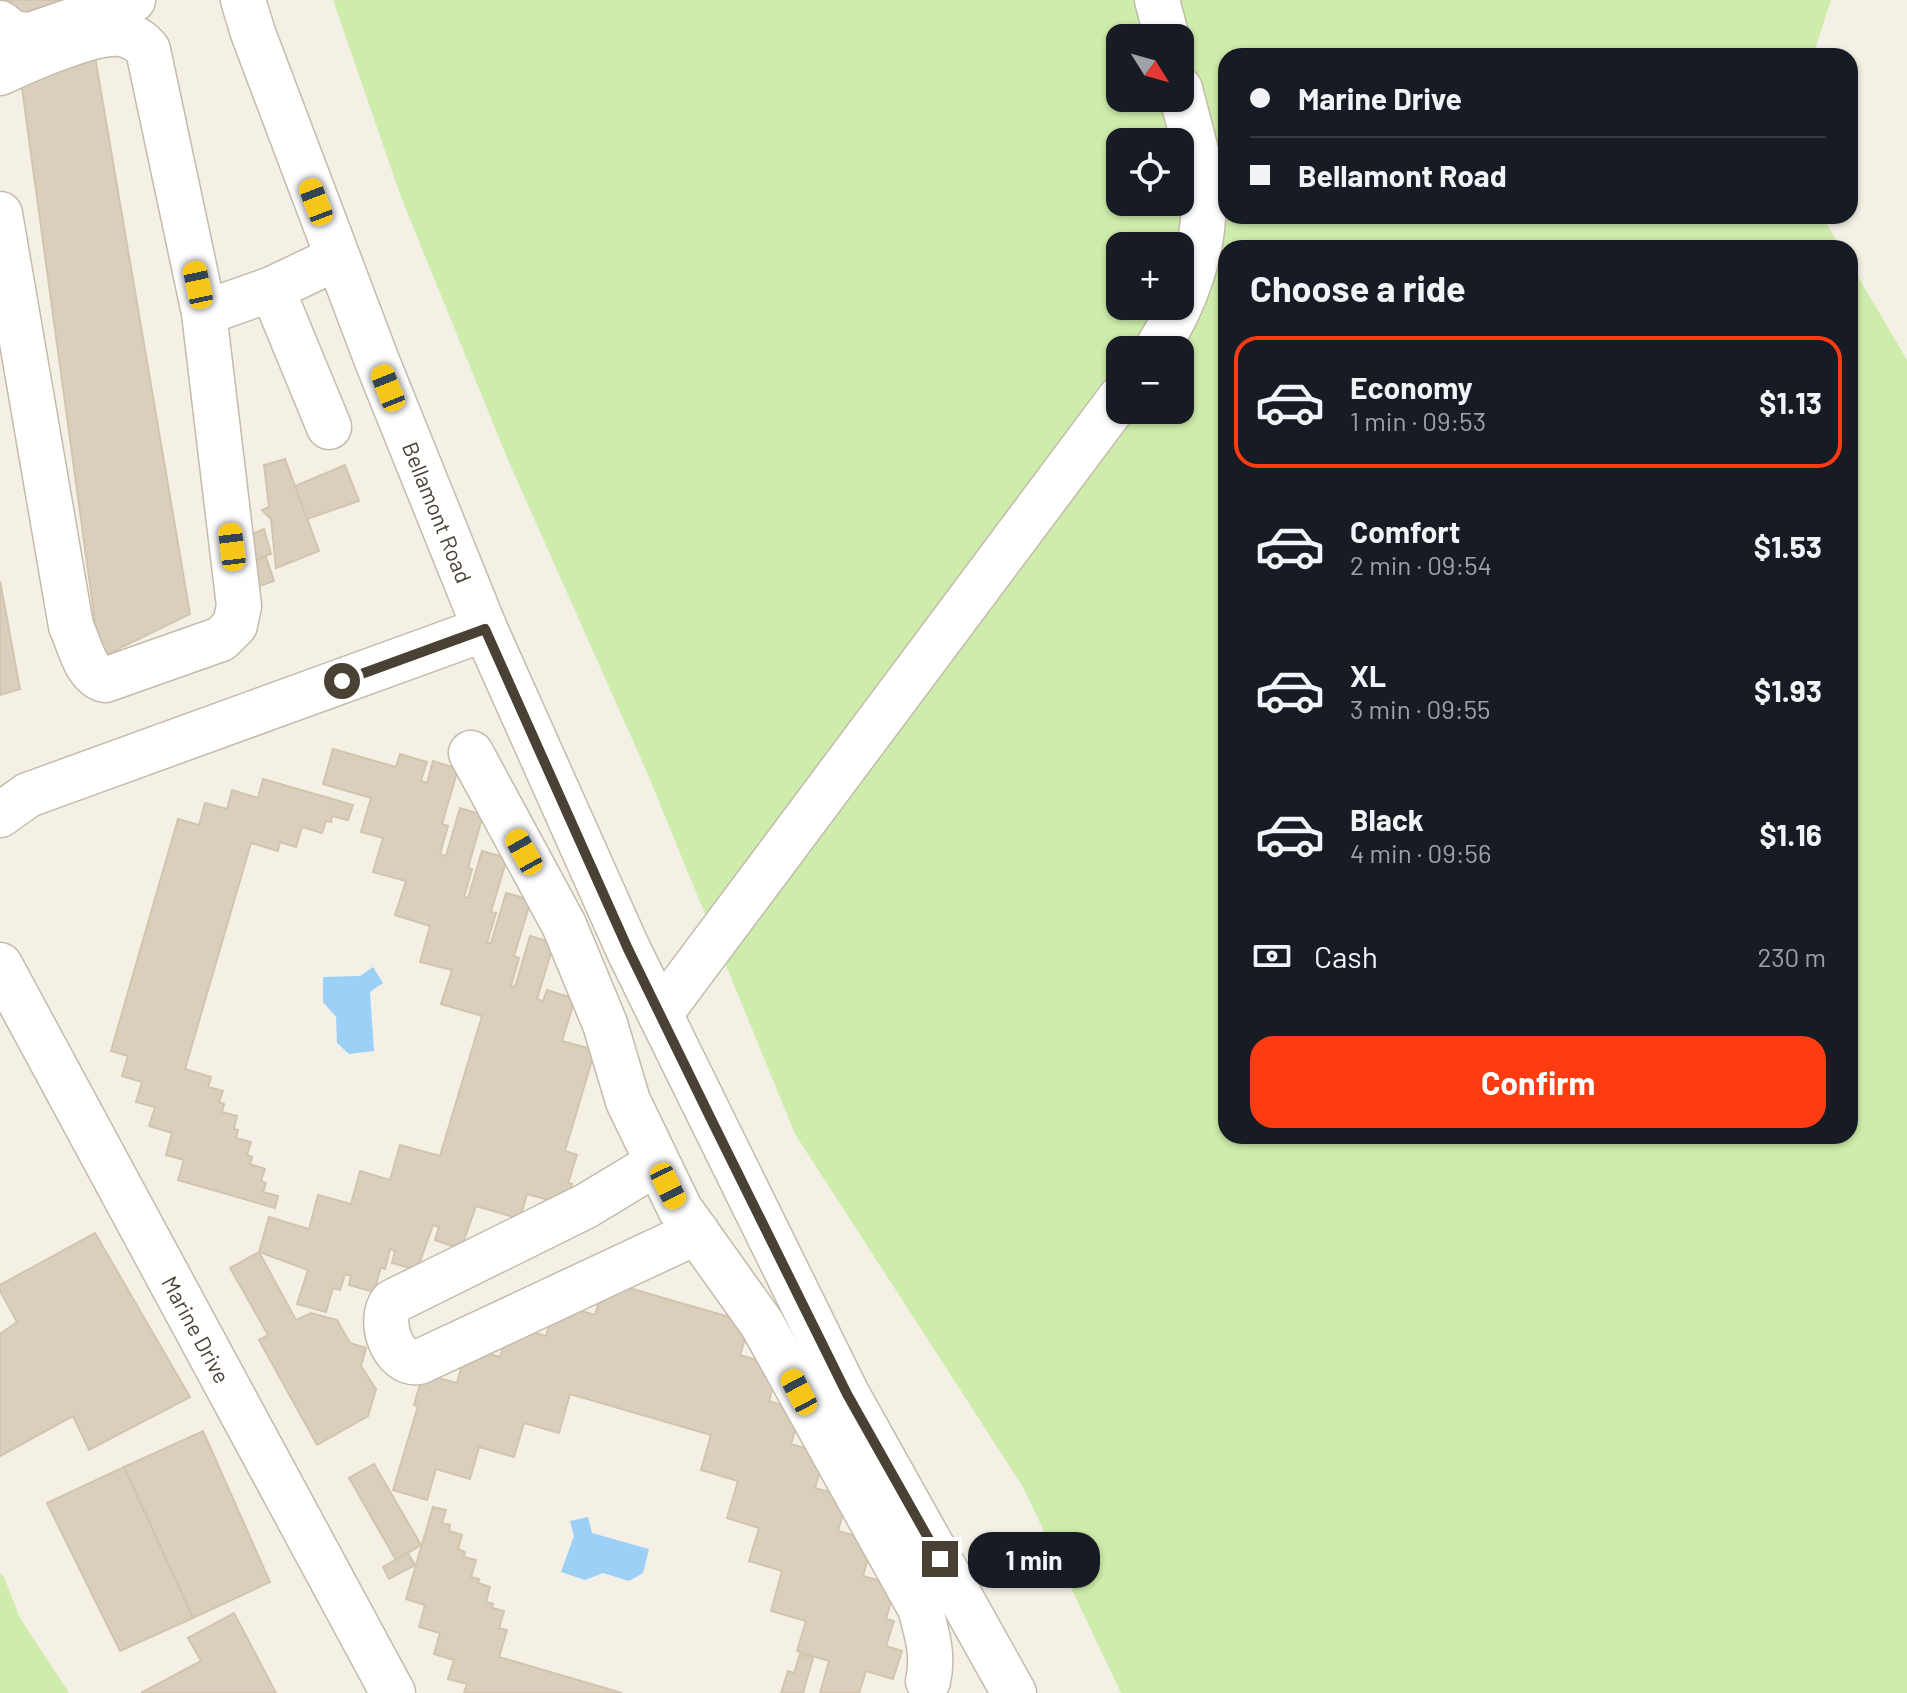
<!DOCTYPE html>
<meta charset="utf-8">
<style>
:root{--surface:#171b24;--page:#242831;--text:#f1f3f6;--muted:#9ea1a6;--line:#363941;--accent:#ff3b12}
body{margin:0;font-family:Barlow,sans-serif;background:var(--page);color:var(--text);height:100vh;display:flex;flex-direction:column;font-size:30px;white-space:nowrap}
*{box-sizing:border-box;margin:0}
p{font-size:26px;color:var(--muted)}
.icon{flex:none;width:44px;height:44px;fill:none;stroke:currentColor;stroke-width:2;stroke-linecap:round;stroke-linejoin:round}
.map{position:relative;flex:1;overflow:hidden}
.panel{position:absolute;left:1218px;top:240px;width:640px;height:904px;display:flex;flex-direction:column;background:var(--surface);border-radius:24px;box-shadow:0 2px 6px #0004}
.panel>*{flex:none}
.top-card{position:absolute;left:1218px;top:48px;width:640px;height:176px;border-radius:24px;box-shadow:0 2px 6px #0004;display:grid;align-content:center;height:176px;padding:0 32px;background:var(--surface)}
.needle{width:52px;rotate:127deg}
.buttons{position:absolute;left:1106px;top:24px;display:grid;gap:16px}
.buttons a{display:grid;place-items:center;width:88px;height:88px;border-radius:16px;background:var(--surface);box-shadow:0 2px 6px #0004;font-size:40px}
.end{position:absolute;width:36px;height:36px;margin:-18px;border:10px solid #484134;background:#fff;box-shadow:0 0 0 4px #fff}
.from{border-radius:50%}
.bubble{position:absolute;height:56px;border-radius:24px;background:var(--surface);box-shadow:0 2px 6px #0004;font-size:26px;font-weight:700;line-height:56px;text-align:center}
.car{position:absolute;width:24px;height:48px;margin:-24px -12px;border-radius:10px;box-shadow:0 0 6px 2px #0007;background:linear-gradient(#f5c518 24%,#345 0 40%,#f5c518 0 76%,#345 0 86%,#f5c518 0)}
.top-card b{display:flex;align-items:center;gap:28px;height:76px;font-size:30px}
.top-card b+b{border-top:2px solid var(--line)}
.top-card i{width:20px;height:20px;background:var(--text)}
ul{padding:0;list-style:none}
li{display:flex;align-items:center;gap:24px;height:132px;margin:0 16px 12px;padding:0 16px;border:4px solid transparent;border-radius:24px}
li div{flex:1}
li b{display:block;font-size:30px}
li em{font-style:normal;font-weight:700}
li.on{border-color:var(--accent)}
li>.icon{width:72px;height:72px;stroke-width:1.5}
h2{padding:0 32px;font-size:36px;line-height:96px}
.pay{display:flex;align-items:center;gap:20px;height:88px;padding:0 32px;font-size:30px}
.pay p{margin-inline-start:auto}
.action{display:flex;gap:16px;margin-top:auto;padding:16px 32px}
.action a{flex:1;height:92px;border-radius:24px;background:var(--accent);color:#fff;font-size:32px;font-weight:700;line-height:92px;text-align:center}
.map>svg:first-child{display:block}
</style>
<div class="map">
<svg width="1907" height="1693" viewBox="0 0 1907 1693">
<rect width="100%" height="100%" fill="#f4f0e6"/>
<g fill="#ceecab" fill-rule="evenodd">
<path d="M 333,0 L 1831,0 L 1816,46 L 1816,56 L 1226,56 L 1226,216 L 1822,216 L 1841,248 L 1226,248 L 1226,1136 L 1850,1136 L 1850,263 L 1907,360 L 1907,1693 L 1121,1693 L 1023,1487 L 795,1134 L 646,770 L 508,460 L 401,197 ZM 1120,38 L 1180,38 L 1180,98 L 1120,98 ZM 1120,142 L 1180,142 L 1180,202 L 1120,202 ZM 1120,246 L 1180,246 L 1180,306 L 1120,306 ZM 1120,350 L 1180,350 L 1180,410 L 1120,410 Z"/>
<path d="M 0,1574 L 4,1577 L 20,1618 L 69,1693 L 0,1693 Z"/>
</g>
<g fill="#9dd0f7">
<path d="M 373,967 L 383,983 L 370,992 L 374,1051 L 349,1054 L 337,1043 L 336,1017 L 323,1002 L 323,977 L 360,976 Z"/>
<path d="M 588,1517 L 592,1533 L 649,1549 L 643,1573 L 629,1581 L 603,1573 L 585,1580 L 561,1572 L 574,1536 L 570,1521 Z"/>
</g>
<g fill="#dacfbd" stroke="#d3c5ad" stroke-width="2">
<path d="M 4,0 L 95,0 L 10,21 Z"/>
<path d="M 92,39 L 190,614 L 100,658 L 19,66 Z"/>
<path d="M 285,459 L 319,551 L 276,568 L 271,519 L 262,510 L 269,507 L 264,465 Z"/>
<path d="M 345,465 L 359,501 L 307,519 L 295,486 Z"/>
<path d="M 264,529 L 271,554 L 247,563 L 239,539 Z"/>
<path d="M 266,557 L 274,581 L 249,590 L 242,564 Z"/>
<path d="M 0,581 L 20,689 L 0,695 Z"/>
<path d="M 333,749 L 396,767 L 400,754 L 427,762 L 421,781 L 427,783 L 433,761 L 458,769 L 442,824 L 448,826 L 440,854 L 446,856 L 460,808 L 483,815 L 468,868 L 472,869 L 464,897 L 468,898 L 482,851 L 507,858 L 491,912 L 496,913 L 487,943 L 491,943 L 506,893 L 531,900 L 514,956 L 519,958 L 511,986 L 515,987 L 530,936 L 554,943 L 537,999 L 543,1001 L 547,990 L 575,999 L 562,1041 L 595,1050 L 565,1151 L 577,1155 L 568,1183 L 572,1184 L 566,1205 L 527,1194 L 520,1219 L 476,1206 L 461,1249 L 435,1240 L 439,1227 L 433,1225 L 417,1270 L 392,1263 L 395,1251 L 390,1249 L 385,1269 L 381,1267 L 374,1292 L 349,1285 L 351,1276 L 345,1274 L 340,1290 L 333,1288 L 326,1312 L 297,1304 L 308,1270 L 259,1252 L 269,1217 L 309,1229 L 318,1195 L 351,1204 L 360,1171 L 390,1180 L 400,1145 L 440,1156 L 482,1016 L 441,1004 L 452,970 L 420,962 L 430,926 L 395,915 L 406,881 L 373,872 L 383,838 L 361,832 L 371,798 L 323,784 Z"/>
<path d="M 263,779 L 353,805 L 348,820 L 332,816 L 331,822 L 326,821 L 322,833 L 302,827 L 296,847 L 280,842 L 278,851 L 251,843 L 185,1069 L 211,1077 L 208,1087 L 223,1091 L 219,1102 L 224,1104 L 222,1112 L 237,1116 L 234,1129 L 238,1130 L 236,1138 L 251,1142 L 247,1155 L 252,1157 L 250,1164 L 265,1169 L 261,1181 L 266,1183 L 263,1192 L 278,1196 L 275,1208 L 178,1180 L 184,1160 L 166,1155 L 172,1133 L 149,1126 L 155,1107 L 136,1102 L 142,1082 L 122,1076 L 128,1056 L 111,1051 L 178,819 L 199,825 L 205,803 L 227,809 L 232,790 L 258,798 Z"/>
<path d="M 95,1233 L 190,1397 L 89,1450 L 73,1416 L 0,1456 L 0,1334 L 17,1322 L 0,1291 L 0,1285 Z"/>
<path d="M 259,1252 L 296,1320 L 311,1313 L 337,1320 L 350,1343 L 366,1348 L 361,1366 L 376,1389 L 368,1416 L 317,1445 L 259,1340 L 268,1335 L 230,1268 Z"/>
<path d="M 605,1281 L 750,1323 L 740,1355 L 779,1367 L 769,1401 L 801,1411 L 791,1444 L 825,1454 L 815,1488 L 848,1497 L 838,1531 L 873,1541 L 863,1576 L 896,1585 L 886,1619 L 894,1621 L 886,1646 L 902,1651 L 893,1679 L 866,1671 L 859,1693 L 820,1693 L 829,1661 L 797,1651 L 806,1621 L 771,1611 L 782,1571 L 749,1561 L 759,1528 L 727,1518 L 738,1481 L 701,1470 L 711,1435 L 570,1394 L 559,1433 L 524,1423 L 514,1457 L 479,1447 L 470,1479 L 436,1469 L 427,1500 L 393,1490 L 418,1406 L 414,1405 L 423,1374 L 457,1383 L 467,1347 L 500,1357 L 510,1325 L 546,1336 L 555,1303 L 595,1315 Z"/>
<path d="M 203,1431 L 270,1582 L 193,1618 L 124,1467 Z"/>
<path d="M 374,1464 L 421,1545 L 396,1560 L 349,1478 Z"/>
<path d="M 124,1467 L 193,1618 L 120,1651 L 47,1503 Z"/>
<path d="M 433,1507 L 446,1510 L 442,1523 L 450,1525 L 449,1531 L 462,1535 L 458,1549 L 465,1552 L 464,1557 L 476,1560 L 471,1577 L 479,1579 L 478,1583 L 490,1587 L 486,1602 L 493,1604 L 492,1608 L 504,1611 L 499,1628 L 507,1630 L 499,1657 L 622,1693 L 464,1693 L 467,1684 L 448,1679 L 454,1660 L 434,1654 L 440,1633 L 419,1627 L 425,1605 L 406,1599 Z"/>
<path d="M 408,1553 L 415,1565 L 389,1579 L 383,1567 Z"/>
<path d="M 234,1613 L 276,1693 L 141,1693 L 201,1661 L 188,1638 Z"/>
<path d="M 800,1654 L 813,1658 L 803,1693 L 781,1693 L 788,1671 L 794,1673 Z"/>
</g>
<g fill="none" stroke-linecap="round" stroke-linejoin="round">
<defs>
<g id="minor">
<path id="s1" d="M 243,0 L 253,33 L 377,361 L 485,629 L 628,949 L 847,1394 L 1014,1693"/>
<path d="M 1157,0 L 1167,38"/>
<path d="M 0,23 L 12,33 L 30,35 L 133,0"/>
<path d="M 0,73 C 27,60 93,31 121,34 C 133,36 141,41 148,50 L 204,313 L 239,606 L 235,625 L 221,639 L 105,680 C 85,675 79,643 71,626 L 0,214"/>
<path d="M 272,289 L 329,427"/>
<path d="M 204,313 L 272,289 L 337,258"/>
<path d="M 1156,350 C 1185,304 1207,248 1203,192 C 1200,158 1188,122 1180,89"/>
<path d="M 471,753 L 564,925 L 605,1024 L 628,1101 L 680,1209 L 762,1324 L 920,1608 C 927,1634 934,1655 928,1681"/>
<path d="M 0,815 L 28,795 L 485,629"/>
<path id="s2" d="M 0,965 L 393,1693"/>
<path d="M 660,1014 L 1120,398"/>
<path d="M 657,1163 L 586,1206 L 392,1302 C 377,1321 393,1366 419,1362 L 697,1232"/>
</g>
</defs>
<use href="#minor" stroke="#c4bbaa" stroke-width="47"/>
<use href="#minor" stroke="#fff" stroke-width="44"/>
</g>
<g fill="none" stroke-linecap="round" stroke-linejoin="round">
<path stroke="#484134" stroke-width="10" d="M 342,681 L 485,629 L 628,949 L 710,1117 L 847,1394 L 940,1559"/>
</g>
<g text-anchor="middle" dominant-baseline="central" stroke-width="6" stroke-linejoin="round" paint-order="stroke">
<g font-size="22" fill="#484134" stroke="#fff">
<text stroke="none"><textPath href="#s1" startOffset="548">Bellamont Road</textPath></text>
<text stroke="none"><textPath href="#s2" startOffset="414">Marine Drive</textPath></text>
</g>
</g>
</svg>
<div class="buttons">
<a><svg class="needle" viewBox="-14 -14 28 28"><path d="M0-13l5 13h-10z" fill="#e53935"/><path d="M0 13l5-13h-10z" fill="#9ea1a6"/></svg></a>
<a><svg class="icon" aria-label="locate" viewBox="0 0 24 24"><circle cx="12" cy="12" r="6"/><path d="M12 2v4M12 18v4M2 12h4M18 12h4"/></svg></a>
<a>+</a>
<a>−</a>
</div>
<i class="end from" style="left:342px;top:681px"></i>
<i class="end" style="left:940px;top:1559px"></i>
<div class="bubble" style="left:968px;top:1532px;width:132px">1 min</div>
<i class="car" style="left:316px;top:202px;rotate:339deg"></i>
<i class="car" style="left:198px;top:285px;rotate:348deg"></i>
<i class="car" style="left:388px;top:388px;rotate:338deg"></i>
<i class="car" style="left:232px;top:547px;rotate:353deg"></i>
<i class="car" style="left:524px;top:852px;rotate:331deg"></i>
<i class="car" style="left:668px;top:1186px;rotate:154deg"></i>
<i class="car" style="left:799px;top:1392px;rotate:332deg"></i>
<div class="top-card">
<b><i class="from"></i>Marine Drive</b>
<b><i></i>Bellamont Road</b>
</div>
<section class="panel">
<h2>Choose a ride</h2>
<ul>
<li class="on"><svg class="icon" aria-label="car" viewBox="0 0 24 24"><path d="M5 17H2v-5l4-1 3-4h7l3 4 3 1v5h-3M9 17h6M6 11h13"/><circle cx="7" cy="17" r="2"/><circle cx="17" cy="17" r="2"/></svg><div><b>Economy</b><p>1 min · 09:53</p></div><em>$1.13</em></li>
<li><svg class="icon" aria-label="car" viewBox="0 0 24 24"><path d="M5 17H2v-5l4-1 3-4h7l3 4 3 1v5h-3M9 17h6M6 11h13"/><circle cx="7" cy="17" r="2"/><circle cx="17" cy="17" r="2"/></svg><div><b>Comfort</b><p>2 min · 09:54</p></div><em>$1.53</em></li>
<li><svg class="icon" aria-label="car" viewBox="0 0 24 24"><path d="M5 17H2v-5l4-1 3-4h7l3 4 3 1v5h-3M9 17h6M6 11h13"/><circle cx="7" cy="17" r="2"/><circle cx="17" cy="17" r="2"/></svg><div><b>XL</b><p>3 min · 09:55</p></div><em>$1.93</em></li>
<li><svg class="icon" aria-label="car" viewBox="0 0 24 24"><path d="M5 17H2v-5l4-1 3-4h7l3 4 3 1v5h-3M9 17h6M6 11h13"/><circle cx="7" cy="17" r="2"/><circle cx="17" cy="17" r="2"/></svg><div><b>Black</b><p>4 min · 09:56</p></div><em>$1.16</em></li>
</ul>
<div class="pay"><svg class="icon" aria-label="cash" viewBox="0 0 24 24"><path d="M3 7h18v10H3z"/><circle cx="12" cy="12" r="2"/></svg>Cash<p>230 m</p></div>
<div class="action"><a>Confirm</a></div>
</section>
</div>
